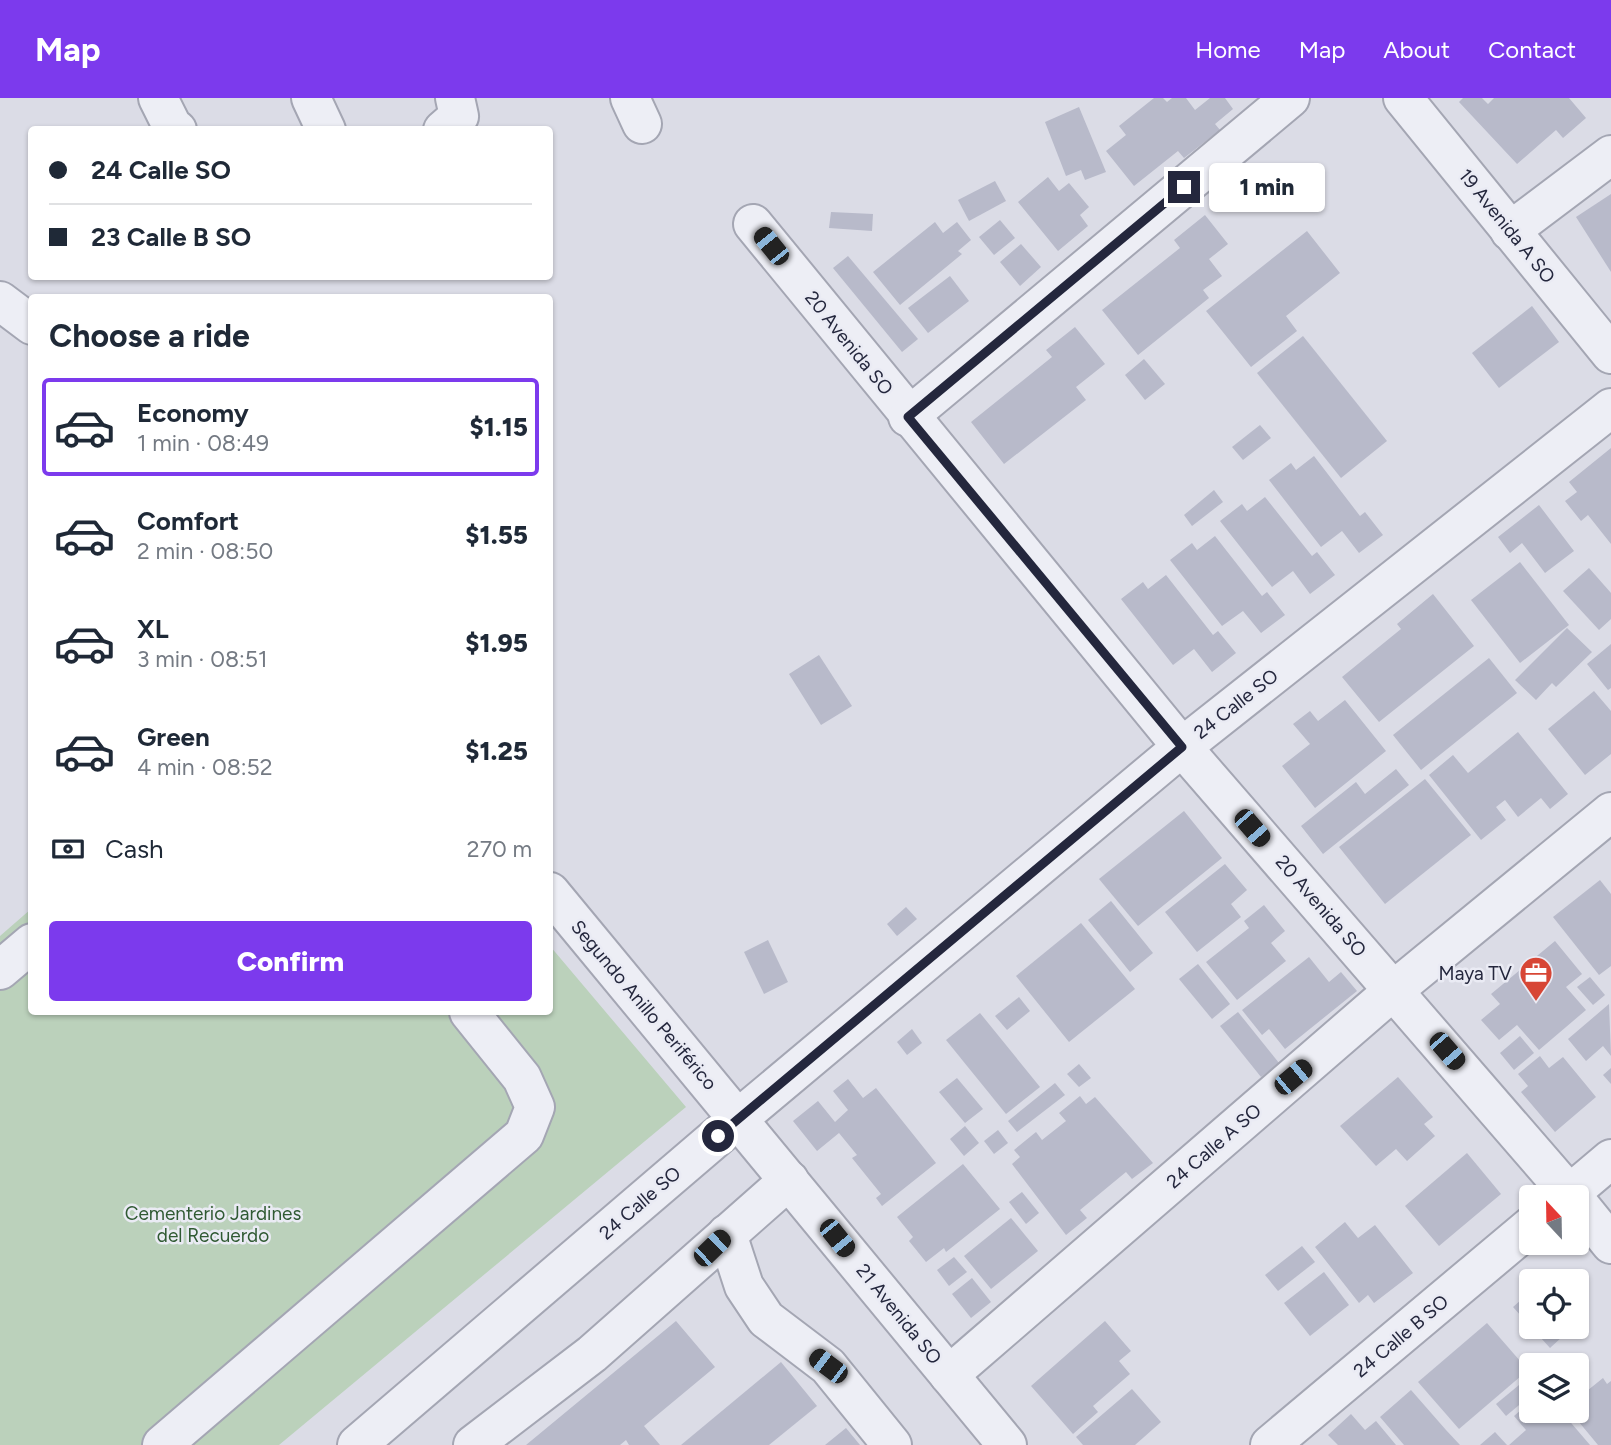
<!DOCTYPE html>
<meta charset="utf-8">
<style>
:root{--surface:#fff;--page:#f2f2f3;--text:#1f2937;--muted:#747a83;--line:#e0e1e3;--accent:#7c3aed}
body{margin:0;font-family:Figtree,sans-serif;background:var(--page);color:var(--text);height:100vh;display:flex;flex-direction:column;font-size:26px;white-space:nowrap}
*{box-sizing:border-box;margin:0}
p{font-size:23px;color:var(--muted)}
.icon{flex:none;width:38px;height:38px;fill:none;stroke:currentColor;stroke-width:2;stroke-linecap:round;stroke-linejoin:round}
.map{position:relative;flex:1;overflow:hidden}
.panel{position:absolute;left:28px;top:196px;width:525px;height:721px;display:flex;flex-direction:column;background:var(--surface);border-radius:7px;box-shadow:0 2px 5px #0004}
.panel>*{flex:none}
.guide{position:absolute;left:28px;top:28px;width:525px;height:154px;border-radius:7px;box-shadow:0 2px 5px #0004;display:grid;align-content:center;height:154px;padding:0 21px;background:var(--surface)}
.needle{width:46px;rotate:338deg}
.tools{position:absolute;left:1519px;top:1087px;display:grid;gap:14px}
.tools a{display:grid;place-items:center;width:70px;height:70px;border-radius:7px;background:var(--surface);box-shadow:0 2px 5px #0004;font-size:35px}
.end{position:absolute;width:32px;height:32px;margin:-16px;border:9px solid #24273d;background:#fff;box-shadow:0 0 0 4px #fff}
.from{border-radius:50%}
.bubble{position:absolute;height:49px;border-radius:7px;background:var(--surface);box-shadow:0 2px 5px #0004;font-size:23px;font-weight:800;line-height:49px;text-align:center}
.car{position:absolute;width:21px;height:42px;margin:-21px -10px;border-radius:9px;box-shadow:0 0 5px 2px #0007;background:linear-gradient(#222 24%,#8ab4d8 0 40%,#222 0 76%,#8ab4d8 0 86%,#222 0)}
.guide b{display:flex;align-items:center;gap:24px;height:66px;font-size:26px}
.guide b+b{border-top:2px solid var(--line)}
.guide i{width:18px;height:18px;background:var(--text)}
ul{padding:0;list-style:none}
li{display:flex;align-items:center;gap:21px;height:98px;margin:0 14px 10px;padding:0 7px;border:4px solid transparent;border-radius:7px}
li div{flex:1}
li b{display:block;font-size:26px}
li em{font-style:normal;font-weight:800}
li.selected{border-color:var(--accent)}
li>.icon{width:63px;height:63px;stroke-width:1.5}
h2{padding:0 21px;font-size:32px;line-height:84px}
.pay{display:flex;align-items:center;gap:18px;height:77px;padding:0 21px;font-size:26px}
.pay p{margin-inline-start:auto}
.cta{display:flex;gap:14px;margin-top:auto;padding:14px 21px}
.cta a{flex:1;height:80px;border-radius:7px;background:var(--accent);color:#fff;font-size:28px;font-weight:800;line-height:80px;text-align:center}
header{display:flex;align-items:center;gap:42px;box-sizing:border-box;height:98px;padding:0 35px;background:var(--accent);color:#fff}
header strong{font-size:33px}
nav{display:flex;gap:38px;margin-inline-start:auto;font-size:24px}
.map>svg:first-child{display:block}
</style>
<header>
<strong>Map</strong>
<nav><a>Home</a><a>Map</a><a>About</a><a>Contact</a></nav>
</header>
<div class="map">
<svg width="1611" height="1347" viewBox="0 0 1611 1347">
<rect width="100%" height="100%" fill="#dbdce6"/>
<path fill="#bbd1bb" d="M 31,811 L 32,914 L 550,914 L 550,848 L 686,1009 L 279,1347 L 0,1347 L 0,838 Z"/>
<g fill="#b8baca">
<path d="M 1154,0 L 1163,0 L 1167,4 L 1172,0 L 1186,0 L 1195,12 L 1210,0 L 1225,0 L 1233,11 L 1215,26 L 1220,32 L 1184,60 L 1178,53 L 1134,88 L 1106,53 L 1126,37 L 1119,28 Z"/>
<path d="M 1463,0 L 1482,0 L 1488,6 L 1494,0 L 1569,0 L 1586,20 L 1563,40 L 1556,32 L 1517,66 L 1459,4 Z"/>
<path d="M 1079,9 L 1106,74 L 1085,82 L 1081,72 L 1066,78 L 1045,24 Z"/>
<path d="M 1048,79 L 1059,93 L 1069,85 L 1089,109 L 1080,117 L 1088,128 L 1058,153 L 1018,104 Z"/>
<path d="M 995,83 L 1006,103 L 969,123 L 958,102 Z"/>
<path d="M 1611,96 L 1611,174 L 1576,119 Z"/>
<path d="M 831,114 L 873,116 L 872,133 L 829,130 Z"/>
<path d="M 1205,117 L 1228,146 L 1209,161 L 1222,178 L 1203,192 L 1209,200 L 1138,257 L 1102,212 L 1180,150 L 1174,142 Z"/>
<path d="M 1000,122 L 1015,140 L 994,157 L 979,139 Z"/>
<path d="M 935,124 L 943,135 L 957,124 L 971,142 L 958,153 L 962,156 L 900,207 L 873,174 Z"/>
<path d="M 1307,133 L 1340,175 L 1286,218 L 1297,233 L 1251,269 L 1206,213 Z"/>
<path d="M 1021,146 L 1041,169 L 1020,188 L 1000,164 Z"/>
<path d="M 848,158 L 918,241 L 902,254 L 833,170 Z"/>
<path d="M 950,178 L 969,203 L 928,235 L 908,210 Z"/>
<path d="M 1532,208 L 1559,244 L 1499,290 L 1472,255 Z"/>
<path d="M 1075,229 L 1105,266 L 1076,289 L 1086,302 L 1004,366 L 971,324 L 1052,259 L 1046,252 Z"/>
<path d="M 1303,238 L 1387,343 L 1341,380 L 1257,275 Z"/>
<path d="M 1144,261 L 1165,286 L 1145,302 L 1125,277 Z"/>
<path d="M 1260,327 L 1271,340 L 1243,362 L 1232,349 Z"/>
<path d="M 1611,350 L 1611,446 L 1588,417 L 1581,423 L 1565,403 L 1577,394 L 1569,384 Z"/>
<path d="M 1314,358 L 1360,418 L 1365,414 L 1383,437 L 1359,455 L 1342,433 L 1321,449 L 1269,382 L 1291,365 L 1296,372 Z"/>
<path d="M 1214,392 L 1223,404 L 1192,428 L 1184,417 Z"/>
<path d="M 1265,399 L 1312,458 L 1317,454 L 1335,477 L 1310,496 L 1293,473 L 1272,489 L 1220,423 L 1242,406 L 1247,413 Z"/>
<path d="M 1539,407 L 1574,453 L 1545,475 L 1522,445 L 1510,455 L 1498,439 Z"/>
<path d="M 1215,438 L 1262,498 L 1267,494 L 1285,517 L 1261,535 L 1243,513 L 1222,528 L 1170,462 L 1192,445 L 1197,452 Z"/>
<path d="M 1520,464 L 1569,527 L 1520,565 L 1471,502 Z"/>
<path d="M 1589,470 L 1611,495 L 1611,521 L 1599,532 L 1563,493 Z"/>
<path d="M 1166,477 L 1213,537 L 1218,533 L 1236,555 L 1212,574 L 1194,551 L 1173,567 L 1121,501 L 1143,484 L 1148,491 Z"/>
<path d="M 1433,496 L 1474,548 L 1379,624 L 1342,579 L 1401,531 L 1397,526 Z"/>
<path d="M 1567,530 L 1592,554 L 1556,589 L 1552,585 L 1536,602 L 1515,582 Z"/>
<path d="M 1611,546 L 1611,590 L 1608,592 L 1587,566 Z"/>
<path d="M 819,557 L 852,608 L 821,627 L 789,576 Z"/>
<path d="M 1489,560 L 1517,595 L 1421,672 L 1393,637 Z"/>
<path d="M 1594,593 L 1611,613 L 1611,656 L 1585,677 L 1548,631 Z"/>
<path d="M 1345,602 L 1386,653 L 1315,710 L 1282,668 L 1310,646 L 1293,626 L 1310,613 L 1318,623 Z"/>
<path d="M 1518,634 L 1568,696 L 1550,711 L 1541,700 L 1518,719 L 1505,702 L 1496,709 L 1506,722 L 1481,742 L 1429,677 L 1453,657 L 1468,675 Z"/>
<path d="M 1396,671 L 1409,687 L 1323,756 L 1301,728 L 1356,684 L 1365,696 Z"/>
<path d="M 1425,681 L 1471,737 L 1385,806 L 1339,749 Z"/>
<path d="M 1184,713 L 1222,760 L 1138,828 L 1099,781 Z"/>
<path d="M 1225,766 L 1247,792 L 1231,806 L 1241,819 L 1197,854 L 1165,814 Z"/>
<path d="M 1600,782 L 1611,796 L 1611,868 L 1599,877 L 1553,819 Z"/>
<path d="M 1111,803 L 1153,855 L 1130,874 L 1088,822 Z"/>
<path d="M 1264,807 L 1285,833 L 1271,845 L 1286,863 L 1237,902 L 1206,864 L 1249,830 L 1244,823 Z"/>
<path d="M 906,809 L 917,821 L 897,838 L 887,826 Z"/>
<path d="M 1081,825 L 1135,891 L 1069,944 L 1016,878 Z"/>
<path d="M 768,842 L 788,884 L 764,896 L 744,854 Z"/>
<path d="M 1555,843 L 1582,876 L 1566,889 L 1586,912 L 1539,952 L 1517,927 L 1499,942 L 1481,922 L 1500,906 L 1491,896 Z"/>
<path d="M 1309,859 L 1329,884 L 1341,874 L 1357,893 L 1285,951 L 1269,931 L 1262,937 L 1242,912 Z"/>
<path d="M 1198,866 L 1230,906 L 1212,921 L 1179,881 Z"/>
<path d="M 1590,879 L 1605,897 L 1593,907 L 1577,889 Z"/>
<path d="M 1019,899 L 1030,913 L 1007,932 L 995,918 Z"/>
<path d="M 1609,906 L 1611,958 L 1603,948 L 1586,963 L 1568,941 Z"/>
<path d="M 1238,914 L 1279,965 L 1261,979 L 1220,928 Z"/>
<path d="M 980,915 L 1040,989 L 1006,1016 L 946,942 Z"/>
<path d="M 912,931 L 922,945 L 907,957 L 897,944 Z"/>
<path d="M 1520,938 L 1534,955 L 1514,972 L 1500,955 Z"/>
<path d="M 1540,958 L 1549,970 L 1563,959 L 1596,999 L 1555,1034 L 1521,994 L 1528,988 L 1518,976 Z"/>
<path d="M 1079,966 L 1091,980 L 1079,989 L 1067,976 Z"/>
<path d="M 1611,970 L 1611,986 L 1603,977 Z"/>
<path d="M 1398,979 L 1433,1019 L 1424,1026 L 1435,1038 L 1407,1063 L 1396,1051 L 1376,1068 L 1340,1028 Z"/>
<path d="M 957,980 L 983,1011 L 965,1025 L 939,994 Z"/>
<path d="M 848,981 L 863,1000 L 876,990 L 936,1065 L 882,1108 L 876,1100 L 881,1096 L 852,1060 L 857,1057 L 839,1035 L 817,1053 L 793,1023 L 818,1003 L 835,1024 L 848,1012 L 833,993 Z"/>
<path d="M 1055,985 L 1065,997 L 1017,1034 L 1008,1023 Z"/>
<path d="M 1080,998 L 1086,1006 L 1095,999 L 1153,1065 L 1132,1081 L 1126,1074 L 1080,1112 L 1087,1120 L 1066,1137 L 1012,1066 L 1020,1059 L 1014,1052 L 1036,1034 L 1042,1042 L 1066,1023 L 1059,1015 Z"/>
<path d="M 965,1028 L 979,1045 L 964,1058 L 950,1041 Z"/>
<path d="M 998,1032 L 1008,1045 L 994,1056 L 984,1043 Z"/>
<path d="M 1467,1055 L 1501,1096 L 1439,1148 L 1405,1108 Z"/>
<path d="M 963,1066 L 1000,1111 L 946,1154 L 944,1150 L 926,1164 L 909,1143 L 913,1139 L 897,1119 Z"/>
<path d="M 1022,1094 L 1039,1115 L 1026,1126 L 1009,1104 Z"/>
<path d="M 1011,1120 L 1038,1153 L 991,1191 L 964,1158 Z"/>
<path d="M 1345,1124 L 1358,1140 L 1375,1127 L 1413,1175 L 1374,1205 L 1368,1197 L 1359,1205 L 1315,1149 Z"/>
<path d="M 1302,1148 L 1315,1164 L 1278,1193 L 1265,1177 Z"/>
<path d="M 954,1159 L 967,1174 L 949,1188 L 937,1172 Z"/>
<path d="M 1324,1174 L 1349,1207 L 1310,1238 L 1284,1205 Z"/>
<path d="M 972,1180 L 991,1204 L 971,1220 L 952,1196 Z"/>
<path d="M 1531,1193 L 1531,1228 L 1574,1228 L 1550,1250 L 1513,1209 Z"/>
<path d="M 1577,1211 L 1584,1220 L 1577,1226 Z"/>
<path d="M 676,1223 L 715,1269 L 644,1328 L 660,1347 L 629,1347 L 626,1342 L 620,1347 L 526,1347 Z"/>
<path d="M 1105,1223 L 1131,1253 L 1119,1263 L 1130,1276 L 1093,1308 L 1098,1314 L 1073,1336 L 1031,1288 Z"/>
<path d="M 1487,1225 L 1528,1272 L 1459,1331 L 1418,1284 Z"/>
<path d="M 781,1264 L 817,1308 L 769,1347 L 681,1347 Z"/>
<path d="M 1531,1277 L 1531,1297 L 1506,1318 L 1496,1306 Z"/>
<path d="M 1603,1280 L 1607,1286 L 1611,1283 L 1611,1347 L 1598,1347 L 1569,1312 L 1577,1312 L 1577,1301 Z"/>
<path d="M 1132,1291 L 1161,1324 L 1135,1347 L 1083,1347 L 1076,1339 Z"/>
<path d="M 1411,1292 L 1446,1332 L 1460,1347 L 1404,1347 L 1380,1319 Z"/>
<path d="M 1531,1303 L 1531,1312 L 1560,1312 L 1590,1347 L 1509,1347 L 1526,1332 L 1514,1318 Z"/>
<path d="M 1351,1316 L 1365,1332 L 1376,1323 L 1396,1347 L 1338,1347 L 1328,1337 Z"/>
<path d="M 846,1330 L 860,1347 L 825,1347 Z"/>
<path d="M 1495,1334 L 1507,1347 L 1480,1347 Z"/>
</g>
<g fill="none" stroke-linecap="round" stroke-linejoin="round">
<defs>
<g id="minor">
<path d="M 158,0 L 172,28 L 177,32"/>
<path d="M 311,0 L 326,32"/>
<path d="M 630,0 L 642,26"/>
<path d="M 1403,0 L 1611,256"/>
<path d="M 443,32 L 459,18 L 455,0"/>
<path d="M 753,126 L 1182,649 L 1572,1099"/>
<path d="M 1510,133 L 1611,57"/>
<path d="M 0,203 L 32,227"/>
<path d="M 908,319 L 1290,0"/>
<path d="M 550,794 L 1007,1347"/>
<path d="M 0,872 L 32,845"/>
<path d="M 1566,1099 L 1611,1061"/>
<path d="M 1577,1104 L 1611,1146"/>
<path d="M 727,1136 L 744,1188 L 766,1221 L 828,1268 L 892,1347"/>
<path d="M 949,1277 L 1394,892 L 1611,714"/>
<path d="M 162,1347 L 524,1037 L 535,1009 L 522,980 L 469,914"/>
<path d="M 357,1347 L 739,1020 L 1182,649 L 1611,310"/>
<path d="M 473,1347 L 592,1256 L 789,1082"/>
<path d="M 1270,1347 L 1531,1128"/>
</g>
</defs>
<use href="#minor" stroke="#a4a6b3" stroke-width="42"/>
<use href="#minor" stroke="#edeef5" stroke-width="38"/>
</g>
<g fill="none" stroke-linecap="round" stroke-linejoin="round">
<path stroke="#24273d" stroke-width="9" d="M 718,1038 L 1182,649 L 908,319 L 1184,89"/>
</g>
<defs>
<symbol id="office-pin" viewBox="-11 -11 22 30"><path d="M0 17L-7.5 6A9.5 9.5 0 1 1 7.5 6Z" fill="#d74635" stroke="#eaebf4"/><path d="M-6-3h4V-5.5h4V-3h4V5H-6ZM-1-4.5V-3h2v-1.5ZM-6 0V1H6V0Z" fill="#fff"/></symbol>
</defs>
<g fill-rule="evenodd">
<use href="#office-pin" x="1517" y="856" width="38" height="52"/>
</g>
<g text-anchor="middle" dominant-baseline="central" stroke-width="5" stroke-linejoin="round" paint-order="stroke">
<g font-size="19" fill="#24273d" stroke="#eaebf4">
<text transform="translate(1507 128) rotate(51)">19 Avenida A SO</text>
<text transform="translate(849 245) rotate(51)">20 Avenida SO</text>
<text transform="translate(1236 606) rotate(-38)">24 Calle SO</text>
<text transform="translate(1321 808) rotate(49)">20 Avenida SO</text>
<text transform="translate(644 907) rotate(50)">Segundo Anillo Periférico</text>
<text transform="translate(1214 1048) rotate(-41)">24 Calle A SO</text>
<text transform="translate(640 1105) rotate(-41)">24 Calle SO</text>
<text transform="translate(899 1216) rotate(51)">21 Avenida SO</text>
<text transform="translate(1401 1238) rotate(-40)">24 Calle B SO</text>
</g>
<g font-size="19" fill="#24273d" stroke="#eaebf4" text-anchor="end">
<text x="1512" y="875">Maya TV</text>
</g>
<g font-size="19" fill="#305a33" stroke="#eaebf4">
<text x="213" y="1115">Cementerio Jardines<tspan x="213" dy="22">del Recuerdo</tspan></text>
</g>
</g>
</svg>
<div class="tools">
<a><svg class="needle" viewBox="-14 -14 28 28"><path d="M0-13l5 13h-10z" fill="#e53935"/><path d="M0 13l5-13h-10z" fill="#747a83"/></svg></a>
<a><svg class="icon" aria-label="locate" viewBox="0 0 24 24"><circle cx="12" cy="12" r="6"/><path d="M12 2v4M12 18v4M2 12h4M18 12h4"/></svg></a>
<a><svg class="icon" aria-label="layers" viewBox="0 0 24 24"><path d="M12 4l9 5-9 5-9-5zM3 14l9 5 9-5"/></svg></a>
</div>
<i class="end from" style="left:718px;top:1038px"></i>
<i class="end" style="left:1184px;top:89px"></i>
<div class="bubble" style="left:1209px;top:65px;width:116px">1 min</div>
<i class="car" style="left:771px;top:148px;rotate:321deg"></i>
<i class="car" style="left:1252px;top:730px;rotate:139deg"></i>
<i class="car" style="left:1447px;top:953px;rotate:139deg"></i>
<i class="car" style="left:1293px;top:979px;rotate:50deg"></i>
<i class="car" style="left:837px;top:1140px;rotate:141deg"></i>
<i class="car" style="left:712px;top:1150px;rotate:46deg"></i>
<i class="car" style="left:828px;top:1268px;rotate:307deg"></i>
<div class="guide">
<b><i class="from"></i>24 Calle SO</b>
<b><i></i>23 Calle B SO</b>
</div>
<section class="panel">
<h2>Choose a ride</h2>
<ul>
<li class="selected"><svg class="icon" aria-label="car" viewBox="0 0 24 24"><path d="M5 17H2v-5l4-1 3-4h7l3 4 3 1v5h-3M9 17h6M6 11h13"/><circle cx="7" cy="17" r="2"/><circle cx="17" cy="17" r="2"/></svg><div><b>Economy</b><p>1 min · 08:49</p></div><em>$1.15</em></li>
<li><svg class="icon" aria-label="car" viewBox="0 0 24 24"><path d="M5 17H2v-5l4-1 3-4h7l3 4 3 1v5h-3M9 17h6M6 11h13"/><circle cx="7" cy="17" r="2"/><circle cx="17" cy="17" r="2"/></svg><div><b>Comfort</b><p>2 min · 08:50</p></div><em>$1.55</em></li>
<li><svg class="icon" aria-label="car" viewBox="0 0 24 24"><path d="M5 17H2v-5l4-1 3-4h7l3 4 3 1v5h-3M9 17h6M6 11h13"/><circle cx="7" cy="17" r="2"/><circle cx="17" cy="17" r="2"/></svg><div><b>XL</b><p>3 min · 08:51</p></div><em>$1.95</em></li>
<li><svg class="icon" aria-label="car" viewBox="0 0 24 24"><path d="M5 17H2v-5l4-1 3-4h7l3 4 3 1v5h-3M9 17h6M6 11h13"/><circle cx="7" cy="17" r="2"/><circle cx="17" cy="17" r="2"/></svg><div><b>Green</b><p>4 min · 08:52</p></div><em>$1.25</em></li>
</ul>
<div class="pay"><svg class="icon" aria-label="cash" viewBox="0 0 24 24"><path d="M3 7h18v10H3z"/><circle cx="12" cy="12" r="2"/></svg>Cash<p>270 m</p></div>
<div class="cta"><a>Confirm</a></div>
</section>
</div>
